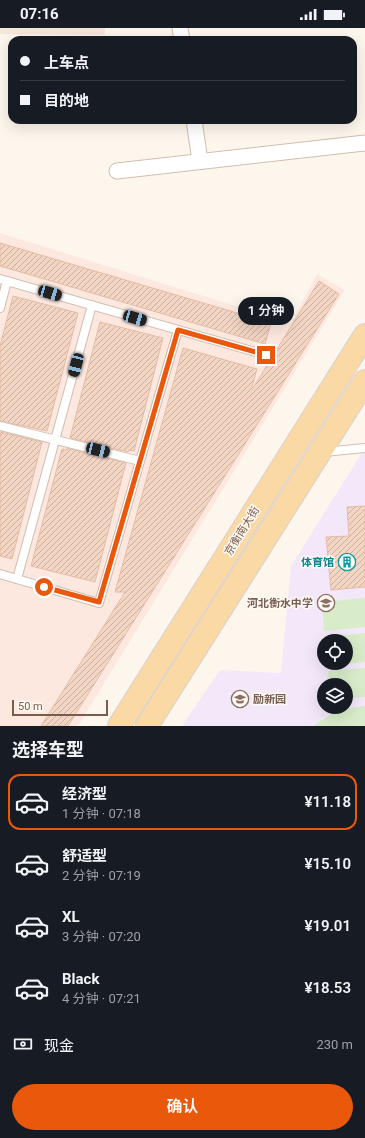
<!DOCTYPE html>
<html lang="zh">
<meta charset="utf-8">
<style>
:root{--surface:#171b24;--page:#242831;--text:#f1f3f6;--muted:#9ea1a6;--line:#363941;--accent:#ea580c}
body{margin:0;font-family:Roboto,"Noto Sans SC",sans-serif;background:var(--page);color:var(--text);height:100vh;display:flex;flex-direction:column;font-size:15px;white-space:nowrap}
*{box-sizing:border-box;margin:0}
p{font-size:13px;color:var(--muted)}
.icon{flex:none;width:22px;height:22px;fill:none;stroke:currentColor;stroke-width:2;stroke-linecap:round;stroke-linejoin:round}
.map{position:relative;height:698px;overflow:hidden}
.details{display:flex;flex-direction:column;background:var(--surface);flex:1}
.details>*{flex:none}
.hud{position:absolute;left:8px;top:8px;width:349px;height:88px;border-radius:12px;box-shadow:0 4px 16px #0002;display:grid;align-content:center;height:88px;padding:0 12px;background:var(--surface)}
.tools{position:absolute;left:317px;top:606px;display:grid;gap:8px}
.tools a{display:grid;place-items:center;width:36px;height:36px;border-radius:50%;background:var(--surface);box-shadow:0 4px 16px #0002;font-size:20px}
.scale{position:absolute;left:12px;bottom:10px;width:96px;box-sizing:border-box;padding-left:4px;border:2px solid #7a5c4d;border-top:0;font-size:11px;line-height:14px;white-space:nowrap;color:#7a5c4d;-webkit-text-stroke:3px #fffaf3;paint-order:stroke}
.end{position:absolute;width:18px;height:18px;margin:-9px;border:5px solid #ea580c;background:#fff;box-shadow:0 0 0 2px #fff}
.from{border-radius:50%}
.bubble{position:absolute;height:28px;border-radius:14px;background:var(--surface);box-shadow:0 4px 16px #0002;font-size:13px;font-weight:600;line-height:28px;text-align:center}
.car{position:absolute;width:12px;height:24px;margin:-12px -6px;border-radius:5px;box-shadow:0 0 3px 1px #0007;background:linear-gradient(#222 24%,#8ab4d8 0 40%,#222 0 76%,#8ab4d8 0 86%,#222 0)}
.hud b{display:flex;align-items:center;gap:14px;height:38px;font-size:15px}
.hud b+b{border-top:1px solid var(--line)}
.hud i{width:10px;height:10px;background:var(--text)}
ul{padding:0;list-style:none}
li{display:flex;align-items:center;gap:12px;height:56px;margin:0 8px 6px;padding:0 4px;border:2px solid transparent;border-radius:12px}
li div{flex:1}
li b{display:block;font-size:15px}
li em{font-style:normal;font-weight:600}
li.on{border-color:var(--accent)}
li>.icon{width:36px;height:36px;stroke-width:1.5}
h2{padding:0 12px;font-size:18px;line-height:48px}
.pay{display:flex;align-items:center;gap:10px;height:44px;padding:0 12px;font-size:15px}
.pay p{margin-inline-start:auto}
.primary-button{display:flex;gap:8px;margin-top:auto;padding:8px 12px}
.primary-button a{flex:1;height:46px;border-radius:24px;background:var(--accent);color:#fff;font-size:16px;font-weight:600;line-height:46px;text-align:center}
.status{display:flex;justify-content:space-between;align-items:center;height:28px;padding:0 20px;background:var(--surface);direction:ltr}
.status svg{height:11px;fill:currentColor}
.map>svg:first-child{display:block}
</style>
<div class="status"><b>07:16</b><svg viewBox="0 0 49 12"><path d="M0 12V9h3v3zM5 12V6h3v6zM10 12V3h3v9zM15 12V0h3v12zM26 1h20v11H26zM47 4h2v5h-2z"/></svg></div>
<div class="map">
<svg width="365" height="698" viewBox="0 0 365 698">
<defs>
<pattern id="building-hatch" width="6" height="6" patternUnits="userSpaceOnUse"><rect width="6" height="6" fill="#f3d5c3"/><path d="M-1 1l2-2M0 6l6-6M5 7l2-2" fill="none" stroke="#cab0a1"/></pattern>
</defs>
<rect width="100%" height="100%" fill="#fdf6ec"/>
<path fill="#f5e8da" d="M 0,0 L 105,0 L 105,7 L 0,6 Z"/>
<path fill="#fde8e0" d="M 0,205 L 291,295 L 317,246 L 345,262 L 78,698 L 0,698 Z"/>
<path fill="#f3e8fa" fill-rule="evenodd" d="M 365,420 L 365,698 L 182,698 L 220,642 L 281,645 L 291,538 ZM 324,613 L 346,613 L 346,635 L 324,635 ZM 324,657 L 346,657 L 346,679 L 324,679 Z"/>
<g fill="#d8ecc9">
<path d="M 365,570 L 365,599 L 324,603 L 322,574 Z"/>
<path d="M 365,605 L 365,634 L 327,638 L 327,635 L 346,635 L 346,613 L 325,613 L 324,609 Z"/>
<path d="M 365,640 L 365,669 L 346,671 L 346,657 L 329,657 L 328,643 Z"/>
<path d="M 365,678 L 365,698 L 314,698 C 328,686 346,679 365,678 Z"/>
</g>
<g fill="url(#building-hatch)" stroke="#e6bba3">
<path d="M 0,215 L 271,295 L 265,316 L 0,238 Z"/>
<path d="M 319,253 L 339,266 L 68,698 L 41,698 L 125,564 L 115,564 L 183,320 L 257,341 L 252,359 L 253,360 Z"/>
<path d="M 13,268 L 78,285 L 47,403 L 0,393 L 0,318 Z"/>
<path d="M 100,294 L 163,310 L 134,423 L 129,422 L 128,424 L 70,410 Z"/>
<path d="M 0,404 L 42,414 L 12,531 L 0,528 Z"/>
<path d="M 67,420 L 126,435 L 95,554 L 31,538 L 62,421 L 67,422 Z"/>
<path d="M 365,478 L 365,559 L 331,562 L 326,509 L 349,508 L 347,479 Z"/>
</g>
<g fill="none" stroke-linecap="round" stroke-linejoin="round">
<defs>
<g id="service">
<path d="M 0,251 L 266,327"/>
<path d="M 0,280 L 7,253"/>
<path d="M 0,398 L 140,433"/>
<path d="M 324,424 L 365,420"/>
<path d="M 0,546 L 99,575 L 178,302"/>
<path d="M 17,551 L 92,277"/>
</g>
<g id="minor">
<path d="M 180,0 L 182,12"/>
<path d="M 194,92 L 200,133"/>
<path d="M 117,143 L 365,115"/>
</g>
<g id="primary">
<path d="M 119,698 L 365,307"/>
<path d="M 147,698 L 365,353"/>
</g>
</defs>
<use href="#service" stroke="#d1beb0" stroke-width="10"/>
<use href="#minor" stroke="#d1beb0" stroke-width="17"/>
<use href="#primary" stroke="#dad1cd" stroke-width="24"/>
<use href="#service" stroke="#fff" stroke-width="8"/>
<use href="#minor" stroke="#fff" stroke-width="15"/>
<use href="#primary" stroke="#fbd9a5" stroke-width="22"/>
</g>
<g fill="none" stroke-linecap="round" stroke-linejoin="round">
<path stroke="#ea580c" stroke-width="5" d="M 44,559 L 99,574 L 178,302 L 266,327"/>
</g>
<defs>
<symbol id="building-ring" viewBox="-11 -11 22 22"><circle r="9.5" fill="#fffaf3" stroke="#0f9aa8" stroke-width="1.5"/><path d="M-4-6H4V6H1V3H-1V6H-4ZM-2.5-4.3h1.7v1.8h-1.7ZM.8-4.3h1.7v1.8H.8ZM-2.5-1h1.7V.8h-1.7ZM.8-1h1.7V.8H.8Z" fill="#0f9aa8"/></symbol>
<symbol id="school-ring" viewBox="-11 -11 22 22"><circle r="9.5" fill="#fffaf3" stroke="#8d6e63" stroke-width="1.5"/><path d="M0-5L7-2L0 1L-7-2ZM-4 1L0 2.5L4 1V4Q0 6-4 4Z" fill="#8d6e63"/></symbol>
</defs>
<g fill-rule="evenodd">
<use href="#building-ring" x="337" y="524" width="20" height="20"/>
<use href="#school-ring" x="316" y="565" width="20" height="20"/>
<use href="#school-ring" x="230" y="661" width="20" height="20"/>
</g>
<g text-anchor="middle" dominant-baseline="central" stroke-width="3" stroke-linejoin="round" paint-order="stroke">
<g font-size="11" fill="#7a5c4d" stroke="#fffaf3">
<text transform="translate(242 503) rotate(-58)">京衡南大街</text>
</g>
<g font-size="11" font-weight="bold" fill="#0d838f" stroke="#fffaf3" text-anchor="end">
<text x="334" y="534">体育馆</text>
</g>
<g font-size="11" font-weight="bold" fill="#785e54" stroke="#fffaf3" text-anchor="end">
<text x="313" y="575">河北衡水中学</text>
<text x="253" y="671" text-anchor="start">励新园</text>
</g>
</g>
</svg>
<div class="tools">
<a><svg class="icon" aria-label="locate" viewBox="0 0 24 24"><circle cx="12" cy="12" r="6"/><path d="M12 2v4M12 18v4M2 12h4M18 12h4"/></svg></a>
<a><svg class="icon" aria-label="layers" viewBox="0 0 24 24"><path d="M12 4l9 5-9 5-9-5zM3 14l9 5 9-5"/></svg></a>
</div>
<div class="scale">50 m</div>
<i class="end from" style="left:44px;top:559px"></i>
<i class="end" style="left:266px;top:327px"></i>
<div class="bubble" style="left:238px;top:269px;width:56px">1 分钟</div>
<i class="car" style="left:50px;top:265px;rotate:106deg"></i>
<i class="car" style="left:135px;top:290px;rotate:106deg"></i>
<i class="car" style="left:76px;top:337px;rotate:195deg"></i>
<i class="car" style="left:98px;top:422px;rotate:104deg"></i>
<div class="hud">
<b><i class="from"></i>上车点</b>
<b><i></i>目的地</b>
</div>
</div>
<section class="details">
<h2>选择车型</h2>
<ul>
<li class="on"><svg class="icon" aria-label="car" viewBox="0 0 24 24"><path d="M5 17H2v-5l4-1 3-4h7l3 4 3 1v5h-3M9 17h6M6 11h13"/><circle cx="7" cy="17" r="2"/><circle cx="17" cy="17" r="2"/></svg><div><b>经济型</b><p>1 分钟 · 07:18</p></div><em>¥11.18</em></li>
<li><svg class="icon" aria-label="car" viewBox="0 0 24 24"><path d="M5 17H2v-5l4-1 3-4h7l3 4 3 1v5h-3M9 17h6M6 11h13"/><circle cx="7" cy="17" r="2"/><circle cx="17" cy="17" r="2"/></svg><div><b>舒适型</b><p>2 分钟 · 07:19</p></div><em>¥15.10</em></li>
<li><svg class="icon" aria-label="car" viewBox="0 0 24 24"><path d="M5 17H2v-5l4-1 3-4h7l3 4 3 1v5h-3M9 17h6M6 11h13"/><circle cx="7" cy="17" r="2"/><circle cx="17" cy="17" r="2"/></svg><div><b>XL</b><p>3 分钟 · 07:20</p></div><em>¥19.01</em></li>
<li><svg class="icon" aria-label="car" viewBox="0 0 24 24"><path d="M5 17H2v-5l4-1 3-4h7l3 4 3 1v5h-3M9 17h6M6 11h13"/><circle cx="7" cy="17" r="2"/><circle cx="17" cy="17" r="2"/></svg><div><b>Black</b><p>4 分钟 · 07:21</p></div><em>¥18.53</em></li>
</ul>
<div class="pay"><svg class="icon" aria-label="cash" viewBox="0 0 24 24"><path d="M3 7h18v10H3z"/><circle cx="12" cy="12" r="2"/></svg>现金<p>230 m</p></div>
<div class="primary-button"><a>确认</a></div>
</section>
